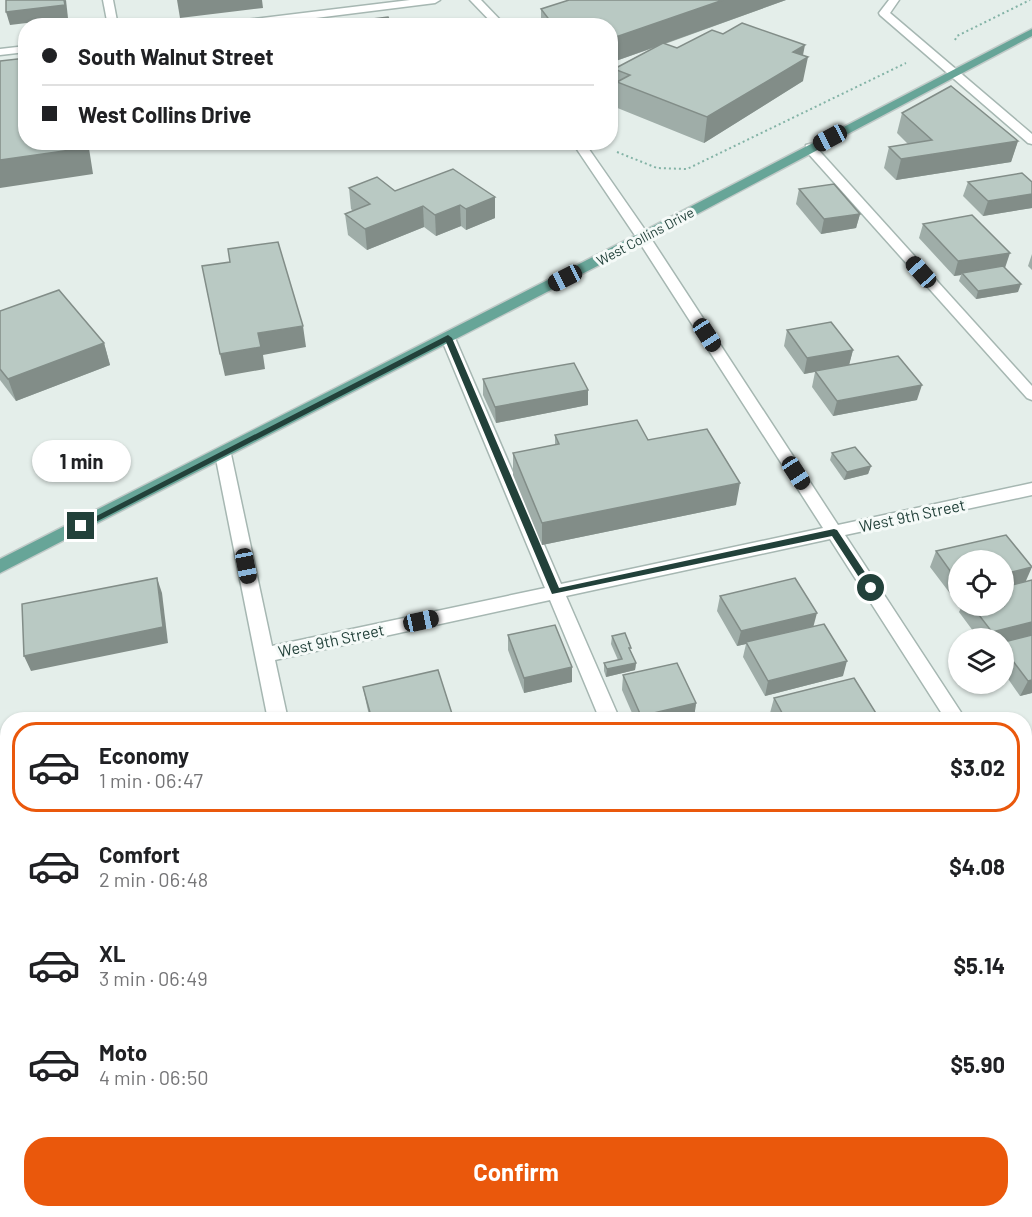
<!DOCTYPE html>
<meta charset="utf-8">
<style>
:root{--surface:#fff;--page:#f6f6f6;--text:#202124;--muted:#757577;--line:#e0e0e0;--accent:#ea580c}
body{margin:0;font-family:Barlow,sans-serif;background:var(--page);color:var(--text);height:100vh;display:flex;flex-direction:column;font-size:22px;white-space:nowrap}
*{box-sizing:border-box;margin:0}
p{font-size:20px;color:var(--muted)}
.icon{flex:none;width:33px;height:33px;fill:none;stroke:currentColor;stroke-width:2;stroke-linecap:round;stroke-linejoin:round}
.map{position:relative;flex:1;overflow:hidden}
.drawer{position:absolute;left:0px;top:712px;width:1032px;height:506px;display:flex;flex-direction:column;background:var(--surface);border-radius:24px 24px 0 0;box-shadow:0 2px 4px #0004}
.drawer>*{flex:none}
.top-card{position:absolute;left:18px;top:18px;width:600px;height:132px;border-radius:24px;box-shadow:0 2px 4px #0004;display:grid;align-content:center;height:132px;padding:0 24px;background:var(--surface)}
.controls{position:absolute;left:948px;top:550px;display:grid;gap:12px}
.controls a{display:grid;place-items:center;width:66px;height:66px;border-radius:50%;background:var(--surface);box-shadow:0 2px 4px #0004;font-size:30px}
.end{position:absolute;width:27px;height:27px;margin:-14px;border:8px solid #22413a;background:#fff;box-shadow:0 0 0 3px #fff}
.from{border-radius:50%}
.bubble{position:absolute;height:42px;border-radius:21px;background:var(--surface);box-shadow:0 2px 4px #0004;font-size:20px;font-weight:700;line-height:42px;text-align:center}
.car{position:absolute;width:18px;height:36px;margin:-18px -9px;border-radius:8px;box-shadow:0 0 4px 2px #0007;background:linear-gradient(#222 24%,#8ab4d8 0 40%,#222 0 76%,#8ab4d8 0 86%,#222 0)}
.top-card b{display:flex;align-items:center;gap:21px;height:57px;font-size:22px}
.top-card b+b{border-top:2px solid var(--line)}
.top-card i{width:15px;height:15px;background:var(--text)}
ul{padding:10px 0 0;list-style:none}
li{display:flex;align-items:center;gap:18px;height:90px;margin:0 12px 9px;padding:0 12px;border:3px solid transparent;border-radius:24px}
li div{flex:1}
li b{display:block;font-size:22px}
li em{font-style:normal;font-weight:700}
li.current{border-color:var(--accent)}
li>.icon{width:54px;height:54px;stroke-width:1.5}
.cta{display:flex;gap:12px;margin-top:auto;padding:12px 24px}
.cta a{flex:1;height:69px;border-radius:24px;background:var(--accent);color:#fff;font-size:24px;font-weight:700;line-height:69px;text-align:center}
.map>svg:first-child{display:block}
</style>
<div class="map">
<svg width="1032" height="1217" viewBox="0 0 1032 1217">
<rect width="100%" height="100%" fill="#e4eeea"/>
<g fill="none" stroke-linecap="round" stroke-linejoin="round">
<defs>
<g id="minor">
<path d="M 103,0 L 113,0 L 118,26 L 108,26 Z"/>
<path d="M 410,0 L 440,0 L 435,3 L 251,26 L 216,26 L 221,23 Z"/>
<path d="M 470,0 L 481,0 L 506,26 L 495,26 Z"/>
<path d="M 889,0 L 899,0 L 890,13 L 1032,134 L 1032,144 L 1028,143 L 880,15 L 879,13 Z"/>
<path d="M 26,46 L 26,52 L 0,55 L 0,49 Z"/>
<path d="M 572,142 L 584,142 L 650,237 L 838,525 L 1032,483 L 1032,495 L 845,535 L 966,720 L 946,720 L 830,539 L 566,596 L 620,720 L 600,720 L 550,600 L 275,660 L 288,720 L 268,720 L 215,454 L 217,450 L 229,450 L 231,454 L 272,646 L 545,588 L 441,338 L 443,335 L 453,335 L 455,338 L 561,584 L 823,528 L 636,237 Z"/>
<path d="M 810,144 L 814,145 L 1032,386 L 1032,400 L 1027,398 L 806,151 L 806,145 Z"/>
<path d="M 1024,816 L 1032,820 L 1032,845 L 1024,842 Z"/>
<path d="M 370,1210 L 396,1210 L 397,1217 L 371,1217 Z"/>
<path d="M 806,1210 L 832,1210 L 835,1217 L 809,1217 Z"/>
</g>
<path id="major" d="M 1032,29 L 1032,36 L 648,240 L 0,573 L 0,559 L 638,234 Z"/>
</defs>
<use href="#minor" stroke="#a6b7b2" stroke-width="3"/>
<use href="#major" stroke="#c1cac8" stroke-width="3"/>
<g stroke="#83b3a6" stroke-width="2" stroke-dasharray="2 3" stroke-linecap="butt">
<path d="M 955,40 L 957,36 L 1030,0"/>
<path d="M 617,152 L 657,168 L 687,169 L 906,63"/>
</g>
<use href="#minor" fill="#fff" fill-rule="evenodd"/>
<use href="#major" fill="#67a598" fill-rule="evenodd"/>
</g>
<g fill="#9fada8">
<path d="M 786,0 L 665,44 L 677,48 L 723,34 L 803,55 L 803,81 L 704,143 L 615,107 L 616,95 L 613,94 L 614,69 L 653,48 L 610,63 L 610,26 L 541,26 L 541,9 Z"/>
<path d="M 902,113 L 1018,141 L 1011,162 L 896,180 L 884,168 L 889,147 L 908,144 L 897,133 Z"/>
<path d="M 453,169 L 495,218 L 466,230 L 461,226 L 436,236 L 424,227 L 367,250 L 348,235 L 345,214 L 353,211 L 351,209 L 349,188 L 395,191 Z"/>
<path d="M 968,182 L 1032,182 L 1032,208 L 983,216 L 963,196 Z"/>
<path d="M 799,189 L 860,214 L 856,228 L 821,234 L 796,204 Z"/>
<path d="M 923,224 L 1005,268 L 1018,292 L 976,299 L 959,281 L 961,275 L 954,276 L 919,238 Z"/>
<path d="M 1032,254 L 1032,270 L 1028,266 Z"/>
<path d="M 0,311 L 104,343 L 110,365 L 16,401 L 0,380 Z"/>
<path d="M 787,330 L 853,350 L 849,365 L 917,400 L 833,416 L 812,387 L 815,372 L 804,374 L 784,346 Z"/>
<path d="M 483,379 L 588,390 L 588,405 L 496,423 L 483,395 Z"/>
<path d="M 555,435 L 648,440 L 736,505 L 542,545 L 513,475 L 513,453 L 555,445 Z"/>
<path d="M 832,453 L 871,466 L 868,474 L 844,480 L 830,460 Z"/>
<path d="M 936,551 L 1026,581 L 1032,693 L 1020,696 L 1004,673 L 1004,639 L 979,639 L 959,612 L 962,606 L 1004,606 L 958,561 L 958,599 L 955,600 L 930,567 Z"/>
<path d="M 720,596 L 814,626 L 843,676 L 765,696 L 743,657 L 746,644 L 737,646 L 717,611 Z"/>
<path d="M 508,635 L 572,682 L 524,693 L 508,650 Z"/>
<path d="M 612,636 L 631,652 L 636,663 L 635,670 L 606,677 L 604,671 L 604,663 L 618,660 L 611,644 Z"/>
<path d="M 623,675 L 696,703 L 694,718 L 684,720 L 635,720 L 622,690 Z"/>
<path d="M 363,687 L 454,720 L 370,720 L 366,702 Z"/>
<path d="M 774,698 L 879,718 L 878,720 L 774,720 L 770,713 Z"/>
<path d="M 647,1210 L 691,1210 L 670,1217 L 649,1217 Z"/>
<path d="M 760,1210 L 817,1210 L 820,1217 L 760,1217 L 759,1213 Z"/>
</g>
<g fill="#828d88">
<path d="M 66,0 L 68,18 L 10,25 L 6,12 Z"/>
<path d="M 177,0 L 262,0 L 263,8 L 180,18 Z"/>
<path d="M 723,0 L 786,0 L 610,63 L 610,39 Z"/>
<path d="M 805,45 L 802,60 L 808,57 L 803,81 L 704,143 L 707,117 L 793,52 Z"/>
<path d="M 1018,141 L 1011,162 L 896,180 L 901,159 Z"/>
<path d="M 85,142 L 88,142 L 93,174 L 0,188 L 0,160 Z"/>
<path d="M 1032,194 L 1032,208 L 983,216 L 988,201 Z"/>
<path d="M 495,197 L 495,218 L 466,230 L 466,209 Z"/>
<path d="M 460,205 L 461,226 L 436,236 L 435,215 Z"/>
<path d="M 423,206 L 424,227 L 367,250 L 365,229 Z"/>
<path d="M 860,214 L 856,228 L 821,234 L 824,219 Z"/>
<path d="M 1010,253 L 1005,268 L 962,273 L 961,275 L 954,276 L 958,261 Z"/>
<path d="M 1021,284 L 1018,292 L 976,299 L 978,291 Z"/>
<path d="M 303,326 L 306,347 L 263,355 L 265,369 L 225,376 L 220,354 L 258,333 Z"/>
<path d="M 104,343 L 110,365 L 16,401 L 8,379 Z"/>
<path d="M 853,350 L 849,365 L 804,374 L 807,358 Z"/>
<path d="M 922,385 L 917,400 L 833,416 L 837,401 Z"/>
<path d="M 588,390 L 588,405 L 496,423 L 495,407 Z"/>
<path d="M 871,466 L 868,474 L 844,480 L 847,472 Z"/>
<path d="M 740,483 L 736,505 L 542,545 L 542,523 Z"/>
<path d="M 1032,567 L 1025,583 L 1004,588 L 1004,574 Z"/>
<path d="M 157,578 L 162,593 L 168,643 L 31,671 L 24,656 Z"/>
<path d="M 958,592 L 958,599 L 955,600 Z"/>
<path d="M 817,613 L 813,628 L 746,642 L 746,644 L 737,646 L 741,631 Z"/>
<path d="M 1032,622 L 1032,636 L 1004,643 L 1004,639 L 989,639 L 992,632 Z"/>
<path d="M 847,661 L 843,676 L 765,696 L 768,681 Z"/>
<path d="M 636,663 L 635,670 L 606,677 L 607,669 Z"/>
<path d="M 572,667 L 572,682 L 524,693 L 524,678 Z"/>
<path d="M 1032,680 L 1032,693 L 1020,696 L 1028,681 Z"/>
<path d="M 696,703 L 694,718 L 684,720 L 641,720 L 641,716 Z"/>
<path d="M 1032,1047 L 1032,1055 L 1027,1062 L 1024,1062 L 1024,1049 Z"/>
<path d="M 130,1210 L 172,1210 L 150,1217 L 107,1217 Z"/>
<path d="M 661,1210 L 691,1210 L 670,1217 L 653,1217 L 654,1213 Z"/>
</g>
<g fill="#b9c9c3" stroke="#828d88" stroke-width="1.5">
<path d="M 6,0 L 64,0 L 65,5 L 6,12 Z"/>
<path d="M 569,0 L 723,0 L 610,39 L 610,26 L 554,26 L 541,9 Z"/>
<path d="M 388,17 L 392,26 L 315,26 Z"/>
<path d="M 742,23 L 805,45 L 793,52 L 808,57 L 707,117 L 617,82 L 630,75 L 614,69 L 663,43 L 677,48 L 712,30 L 723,34 Z"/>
<path d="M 26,58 L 26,142 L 85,142 L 85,148 L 0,160 L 0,61 Z"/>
<path d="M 951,86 L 1018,141 L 901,159 L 889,147 L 932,140 L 902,113 Z"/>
<path d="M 453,169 L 495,197 L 466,209 L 460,205 L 435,215 L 423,206 L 365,229 L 345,214 L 370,204 L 349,188 L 377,177 L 395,191 Z"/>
<path d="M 1022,173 L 1032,182 L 1032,194 L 988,201 L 968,182 Z"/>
<path d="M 834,184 L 860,214 L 824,219 L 799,189 Z"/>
<path d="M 972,215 L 1010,253 L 958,261 L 923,224 Z"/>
<path d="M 278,242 L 303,326 L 258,333 L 261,347 L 220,354 L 202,266 L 230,262 L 228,249 Z"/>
<path d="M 1003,266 L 1021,284 L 978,291 L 962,273 Z"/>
<path d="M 59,290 L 104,343 L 8,379 L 0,369 L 0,311 Z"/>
<path d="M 831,322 L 853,350 L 807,358 L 787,330 Z"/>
<path d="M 898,356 L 922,385 L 837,401 L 815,371 Z"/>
<path d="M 574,363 L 588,390 L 495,407 L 483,379 Z"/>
<path d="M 637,420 L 648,440 L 707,429 L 740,483 L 542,523 L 513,453 L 559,444 L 555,435 Z"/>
<path d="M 855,447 L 871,466 L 847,472 L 832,453 Z"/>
<path d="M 1006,535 L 1032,567 L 1004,574 L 1004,561 L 958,561 L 958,582 L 936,551 Z"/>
<path d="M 157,578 L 163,627 L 24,656 L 22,604 Z"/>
<path d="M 795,578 L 817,613 L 741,631 L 720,596 Z"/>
<path d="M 1032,580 L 1032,622 L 992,632 L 972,606 L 1004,606 L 1004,587 Z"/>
<path d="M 824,624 L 847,661 L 768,681 L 746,642 Z"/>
<path d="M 555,625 L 572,667 L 524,678 L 508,635 Z"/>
<path d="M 625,633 L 631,648 L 629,648 L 636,663 L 607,669 L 604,663 L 622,659 L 612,636 Z"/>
<path d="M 1032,635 L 1032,680 L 1028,681 L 1004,649 L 1004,642 Z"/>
<path d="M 677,663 L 696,703 L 641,716 L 623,675 Z"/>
<path d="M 438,670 L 454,720 L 372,720 L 363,687 Z"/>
<path d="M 854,678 L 879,718 L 873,720 L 786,720 L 774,698 Z"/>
<path d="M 166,714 L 166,720 L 138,720 Z"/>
<path d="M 1024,1018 L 1032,1031 L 1032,1047 L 1024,1049 Z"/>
<path d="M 65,1210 L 130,1210 L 107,1217 L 66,1217 Z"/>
<path d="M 232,1210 L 233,1217 L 210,1217 Z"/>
<path d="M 482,1210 L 611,1210 L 613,1217 L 484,1217 Z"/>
<path d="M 770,1210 L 817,1210 L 820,1217 L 773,1217 Z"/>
</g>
<path fill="#22413a" d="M 448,335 L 452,338 L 559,588 L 834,529 L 837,530 L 874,586 L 874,591 L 868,591 L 832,536 L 552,594 L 446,342 L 84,528 L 81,529 L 77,526 Z"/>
<g text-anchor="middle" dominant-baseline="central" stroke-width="6" stroke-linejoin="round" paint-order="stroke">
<g font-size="14" fill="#22413a" stroke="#f5faf8">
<text transform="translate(645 236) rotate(-28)">West Collins Drive</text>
</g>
<g font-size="16" fill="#22413a" stroke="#f5faf8">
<text transform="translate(912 515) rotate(-12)">West 9th Street</text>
<text transform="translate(331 640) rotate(-12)">West 9th Street</text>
</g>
</g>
</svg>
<div class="controls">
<a><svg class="icon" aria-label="locate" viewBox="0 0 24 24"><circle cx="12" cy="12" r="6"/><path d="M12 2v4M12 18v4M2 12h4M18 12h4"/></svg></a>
<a><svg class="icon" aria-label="layers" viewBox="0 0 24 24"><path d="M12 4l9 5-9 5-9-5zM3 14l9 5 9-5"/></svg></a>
</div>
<i class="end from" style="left:871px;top:588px"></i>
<i class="end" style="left:81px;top:526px"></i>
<div class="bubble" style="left:32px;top:440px;width:99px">1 min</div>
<i class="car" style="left:830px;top:138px;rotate:242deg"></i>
<i class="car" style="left:921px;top:272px;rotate:318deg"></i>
<i class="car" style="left:565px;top:278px;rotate:243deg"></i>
<i class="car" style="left:707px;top:335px;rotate:147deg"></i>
<i class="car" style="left:796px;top:473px;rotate:147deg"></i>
<i class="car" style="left:246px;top:566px;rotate:169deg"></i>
<i class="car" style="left:421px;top:621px;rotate:78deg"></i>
<div class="top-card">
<b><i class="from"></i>South Walnut Street</b>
<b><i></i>West Collins Drive</b>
</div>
<section class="drawer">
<ul>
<li class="current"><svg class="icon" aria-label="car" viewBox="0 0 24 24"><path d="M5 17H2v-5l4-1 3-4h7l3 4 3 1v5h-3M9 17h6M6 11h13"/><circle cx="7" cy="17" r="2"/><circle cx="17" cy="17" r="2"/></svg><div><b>Economy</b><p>1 min · 06:47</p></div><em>$3.02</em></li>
<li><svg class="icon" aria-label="car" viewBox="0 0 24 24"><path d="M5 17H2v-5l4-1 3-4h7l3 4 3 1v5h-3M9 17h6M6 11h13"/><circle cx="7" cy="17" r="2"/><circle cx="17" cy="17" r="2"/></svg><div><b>Comfort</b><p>2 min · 06:48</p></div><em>$4.08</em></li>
<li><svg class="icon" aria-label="car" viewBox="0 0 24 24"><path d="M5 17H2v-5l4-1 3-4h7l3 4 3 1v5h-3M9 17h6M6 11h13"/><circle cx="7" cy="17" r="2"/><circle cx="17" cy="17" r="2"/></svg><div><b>XL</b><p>3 min · 06:49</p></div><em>$5.14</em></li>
<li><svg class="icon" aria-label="car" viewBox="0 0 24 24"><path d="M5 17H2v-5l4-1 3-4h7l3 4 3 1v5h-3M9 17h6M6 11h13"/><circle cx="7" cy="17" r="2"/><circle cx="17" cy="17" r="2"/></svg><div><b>Moto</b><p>4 min · 06:50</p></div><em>$5.90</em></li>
</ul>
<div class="cta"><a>Confirm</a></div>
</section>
</div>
